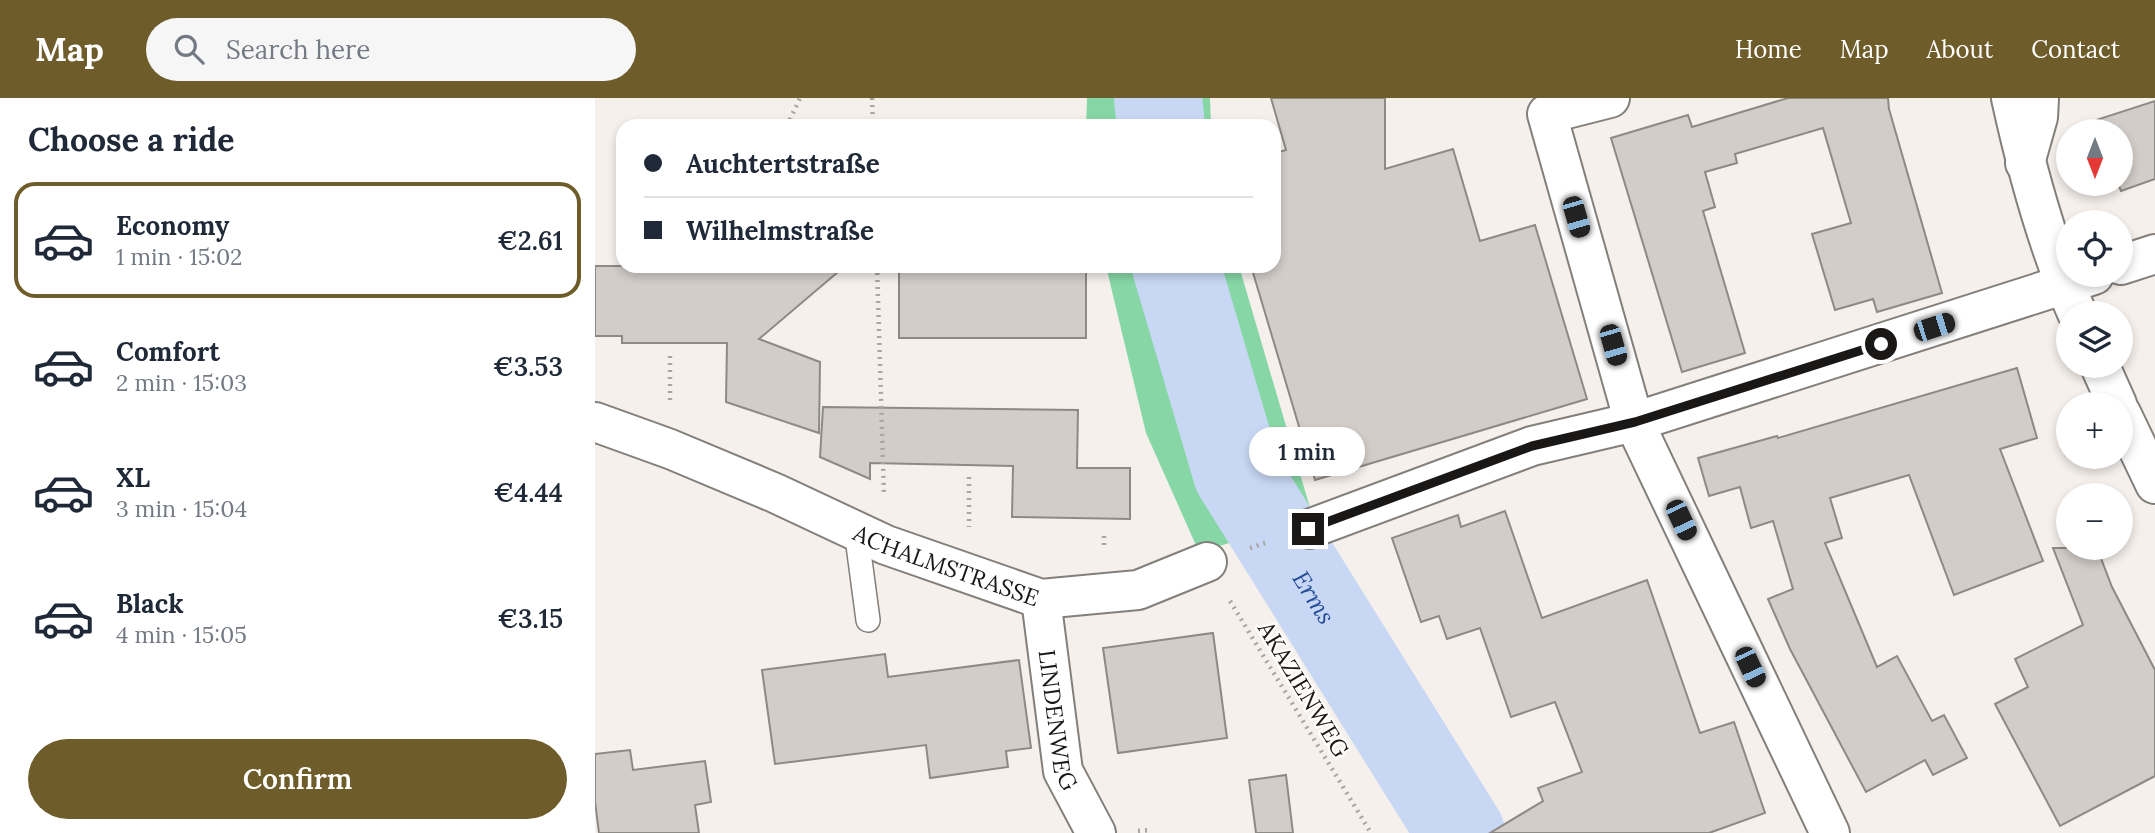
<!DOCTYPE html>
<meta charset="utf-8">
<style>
:root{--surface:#fff;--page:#f6f6f7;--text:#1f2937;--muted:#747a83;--line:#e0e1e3;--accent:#6e5c2a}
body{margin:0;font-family:Lora,serif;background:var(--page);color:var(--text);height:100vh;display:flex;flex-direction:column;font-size:26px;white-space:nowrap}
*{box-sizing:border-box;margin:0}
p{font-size:23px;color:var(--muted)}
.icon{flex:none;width:38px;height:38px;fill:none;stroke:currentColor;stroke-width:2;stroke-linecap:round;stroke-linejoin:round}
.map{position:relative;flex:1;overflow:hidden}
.side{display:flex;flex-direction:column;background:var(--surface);width:595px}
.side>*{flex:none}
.top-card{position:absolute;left:21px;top:21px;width:665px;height:154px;border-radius:21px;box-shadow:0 4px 10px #0003;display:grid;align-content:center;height:154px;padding:0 28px;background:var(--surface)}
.needle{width:46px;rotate:180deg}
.controls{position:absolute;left:1461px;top:21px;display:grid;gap:14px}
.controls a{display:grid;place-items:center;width:77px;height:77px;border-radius:50%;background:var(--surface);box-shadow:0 4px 10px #0003;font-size:35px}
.end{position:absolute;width:32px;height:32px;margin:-16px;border:9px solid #1a1817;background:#fff;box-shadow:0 0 0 4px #fff}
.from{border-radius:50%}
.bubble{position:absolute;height:49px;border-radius:24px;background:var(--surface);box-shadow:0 4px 10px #0003;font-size:23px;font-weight:600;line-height:49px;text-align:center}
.car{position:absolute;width:21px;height:42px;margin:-21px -10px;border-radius:9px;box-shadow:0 0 5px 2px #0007;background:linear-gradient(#222 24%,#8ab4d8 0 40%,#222 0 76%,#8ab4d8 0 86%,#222 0)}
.top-card b{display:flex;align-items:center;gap:24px;height:66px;font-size:26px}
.top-card b+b{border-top:2px solid var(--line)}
.top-card i{width:18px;height:18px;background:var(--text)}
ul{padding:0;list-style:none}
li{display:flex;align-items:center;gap:21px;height:116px;margin:0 14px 10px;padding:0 14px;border:4px solid transparent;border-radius:21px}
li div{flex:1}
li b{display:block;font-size:26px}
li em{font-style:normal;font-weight:600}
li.selected{border-color:var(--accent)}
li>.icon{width:63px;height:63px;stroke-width:1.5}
h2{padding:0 28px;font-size:32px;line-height:84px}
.button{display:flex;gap:14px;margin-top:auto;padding:14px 28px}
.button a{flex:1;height:80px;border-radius:42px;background:var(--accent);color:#fff;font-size:28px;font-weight:600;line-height:80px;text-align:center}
header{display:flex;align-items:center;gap:42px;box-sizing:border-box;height:98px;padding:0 35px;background:var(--accent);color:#fff}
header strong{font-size:33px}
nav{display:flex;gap:38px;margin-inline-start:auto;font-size:24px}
.search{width:490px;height:63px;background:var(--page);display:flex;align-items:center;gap:18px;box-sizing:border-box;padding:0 24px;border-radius:38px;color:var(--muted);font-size:26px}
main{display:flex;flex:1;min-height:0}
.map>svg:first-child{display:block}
</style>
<header>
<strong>Map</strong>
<div class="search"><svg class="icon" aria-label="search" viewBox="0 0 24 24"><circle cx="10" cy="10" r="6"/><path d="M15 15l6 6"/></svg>Search here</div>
<nav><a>Home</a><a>Map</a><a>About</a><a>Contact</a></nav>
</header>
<main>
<section class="side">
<h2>Choose a ride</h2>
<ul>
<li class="selected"><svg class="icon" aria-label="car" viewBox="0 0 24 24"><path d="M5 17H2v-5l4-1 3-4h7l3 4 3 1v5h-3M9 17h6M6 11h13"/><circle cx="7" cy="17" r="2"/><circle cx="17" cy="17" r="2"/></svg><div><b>Economy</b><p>1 min · 15:02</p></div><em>€2.61</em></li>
<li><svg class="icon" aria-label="car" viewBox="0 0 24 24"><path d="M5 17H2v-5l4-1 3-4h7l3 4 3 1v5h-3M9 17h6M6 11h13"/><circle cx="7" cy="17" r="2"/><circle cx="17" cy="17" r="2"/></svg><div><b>Comfort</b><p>2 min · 15:03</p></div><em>€3.53</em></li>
<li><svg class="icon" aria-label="car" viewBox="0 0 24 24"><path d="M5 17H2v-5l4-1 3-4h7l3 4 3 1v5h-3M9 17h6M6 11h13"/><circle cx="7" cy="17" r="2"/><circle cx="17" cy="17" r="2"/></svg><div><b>XL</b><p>3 min · 15:04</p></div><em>€4.44</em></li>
<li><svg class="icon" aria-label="car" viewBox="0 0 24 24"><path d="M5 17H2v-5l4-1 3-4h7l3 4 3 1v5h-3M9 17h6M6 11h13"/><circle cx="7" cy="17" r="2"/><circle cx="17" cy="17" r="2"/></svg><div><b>Black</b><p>4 min · 15:05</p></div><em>€3.15</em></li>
</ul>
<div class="button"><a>Confirm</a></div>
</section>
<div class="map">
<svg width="1560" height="735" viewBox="0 0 1560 735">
<rect width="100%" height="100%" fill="#f5f0ec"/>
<g fill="#87d7a6">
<path d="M 492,0 L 615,0 L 616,28 L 491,28 Z"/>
<path d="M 511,168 L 644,168 L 718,420 L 604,454 L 551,335 Z"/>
</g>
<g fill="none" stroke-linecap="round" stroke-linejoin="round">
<g stroke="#c8d8f4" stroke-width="88">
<path d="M 563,0 L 566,28"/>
<path id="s1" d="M 581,168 L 642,375 L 866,735"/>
</g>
</g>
<g fill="#d2cdc9" stroke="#8d8985" stroke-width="2">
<path d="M 676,0 L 790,0 L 790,71 L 858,51 L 885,143 L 940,127 L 992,301 L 720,382 L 656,168 L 679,168 L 679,55 L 691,52 Z"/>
<path d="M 1193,0 L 1293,0 L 1294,11 L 1347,195 L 1282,214 L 1278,201 L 1240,212 L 1217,136 L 1256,125 L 1228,30 L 1140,56 L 1142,65 L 1110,74 L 1120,109 L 1108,113 L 1150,255 L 1087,274 L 1016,40 L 1093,17 L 1097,29 Z"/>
<path d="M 1560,3 L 1560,81 L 1526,93 L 1523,86 L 1526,86 L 1526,33 L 1502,33 L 1498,23 Z"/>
<path d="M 0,168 L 250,168 L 164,241 L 225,264 L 224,335 L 131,304 L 132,245 L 27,245 L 27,238 L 0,238 Z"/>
<path d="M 304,168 L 370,168 L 370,171 L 491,171 L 491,240 L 304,240 Z"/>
<path d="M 1422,270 L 1442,340 L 1405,351 L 1448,463 L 1359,497 L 1314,377 L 1235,400 L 1247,440 L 1230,445 L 1282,569 L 1302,558 L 1337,623 L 1349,617 L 1372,660 L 1338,677 L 1330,662 L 1271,694 L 1195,551 L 1173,501 L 1198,491 L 1178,423 L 1156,430 L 1145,389 L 1114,398 L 1103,360 L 1182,338 L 1183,340 Z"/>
<path d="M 228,309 L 483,312 L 482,370 L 535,370 L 535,421 L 417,419 L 418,368 L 275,365 L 275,381 L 225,359 Z"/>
<path d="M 910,413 L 947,520 L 1052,482 L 1105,635 L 1139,624 L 1170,715 L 1114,735 L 895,735 L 948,703 L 943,690 L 987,674 L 960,604 L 916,619 L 885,530 L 852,541 L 844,518 L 826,524 L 797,440 L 863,417 L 866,429 Z"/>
<path d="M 1458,450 L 1502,450 L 1517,489 L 1560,572 L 1560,678 L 1465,728 L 1400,606 L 1433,589 L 1420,561 L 1488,527 Z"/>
<path d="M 618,535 L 632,640 L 523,655 L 508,550 Z"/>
<path d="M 290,556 L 293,579 L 424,562 L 436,650 L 411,653 L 413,669 L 335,680 L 331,647 L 180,666 L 167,572 Z"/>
<path d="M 35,652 L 38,672 L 110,663 L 116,704 L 100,707 L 104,735 L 4,735 L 0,704 L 0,656 Z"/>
<path d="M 691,677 L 698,735 L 661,735 L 654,682 Z"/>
</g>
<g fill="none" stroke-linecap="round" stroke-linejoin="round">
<defs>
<path id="service" d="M 261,432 L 273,522"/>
<g id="minor">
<path d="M 1015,0 L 952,16 L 1039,324 L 1235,735"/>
<path d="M 1430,65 L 1443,19 L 1444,0"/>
<path d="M 1526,167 L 1560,156"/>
<path id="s2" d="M 0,324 L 75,351 L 180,395 L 291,447 L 446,501 L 543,492 L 612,464"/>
<path d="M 714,431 L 937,348 L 1039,324 L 1499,177"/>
<path id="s3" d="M 446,501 L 468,673 L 501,735"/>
</g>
<g id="tertiary">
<path d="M 1416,0 C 1432,73 1452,147 1482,215"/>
<path d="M 1505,268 L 1522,306"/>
<path d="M 1526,315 L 1560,386"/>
</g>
</defs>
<use href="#service" stroke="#837f7b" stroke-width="26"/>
<use href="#minor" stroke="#837f7b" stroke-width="42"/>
<use href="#tertiary" stroke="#837f7b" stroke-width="42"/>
<g stroke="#a9a5a2" stroke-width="4.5" stroke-dasharray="2 5" stroke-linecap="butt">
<path d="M 277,0 L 278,28"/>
<path d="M 192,28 L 205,0"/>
<path d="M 282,168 L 289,397"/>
<path d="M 75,258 L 75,305"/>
<path d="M 374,379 L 374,429"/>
<path d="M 509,438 L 509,452"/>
<path d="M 655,450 L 673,444"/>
<path d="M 635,503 L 776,735"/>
<path d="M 543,733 L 556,732"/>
</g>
<use href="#service" stroke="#fff" stroke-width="23"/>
<use href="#minor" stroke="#fff" stroke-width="38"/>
<use href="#tertiary" stroke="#fff" stroke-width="38"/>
</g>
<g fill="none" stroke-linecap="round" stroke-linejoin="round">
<path stroke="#1a1817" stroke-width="9" d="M 713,431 L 937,348 L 1040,324 L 1286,246"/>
</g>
<g text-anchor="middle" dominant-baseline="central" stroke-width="5" stroke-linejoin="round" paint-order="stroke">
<g font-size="23" fill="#1a1817" stroke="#fffefd">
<text stroke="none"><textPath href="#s2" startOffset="380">ACHALMSTRASSE</textPath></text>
<text transform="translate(709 591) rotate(59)">AKAZIENWEG</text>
<text stroke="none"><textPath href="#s3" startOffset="122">LINDENWEG</textPath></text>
</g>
<g font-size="24" font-style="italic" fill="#244997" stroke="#fffefd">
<text stroke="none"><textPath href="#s1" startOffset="362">Erms</textPath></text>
</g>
</g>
</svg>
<div class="controls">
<a><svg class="needle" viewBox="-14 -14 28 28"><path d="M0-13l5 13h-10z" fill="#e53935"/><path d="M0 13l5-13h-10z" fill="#747a83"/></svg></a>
<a><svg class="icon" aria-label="locate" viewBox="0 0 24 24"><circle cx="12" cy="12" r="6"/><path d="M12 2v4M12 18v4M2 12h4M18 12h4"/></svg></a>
<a><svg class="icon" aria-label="layers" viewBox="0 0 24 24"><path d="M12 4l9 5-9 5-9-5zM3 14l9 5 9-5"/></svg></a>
<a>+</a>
<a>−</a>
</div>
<i class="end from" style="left:1286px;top:246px"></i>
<i class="end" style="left:713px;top:431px"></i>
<div class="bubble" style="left:654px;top:329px;width:116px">1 min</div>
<i class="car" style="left:981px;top:119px;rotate:164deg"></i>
<i class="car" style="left:1339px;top:229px;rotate:72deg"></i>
<i class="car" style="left:1018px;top:247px;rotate:164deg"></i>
<i class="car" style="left:1086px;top:422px;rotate:155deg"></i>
<i class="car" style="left:1155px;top:569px;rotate:155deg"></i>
<div class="top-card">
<b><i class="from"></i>Auchtertstraße</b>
<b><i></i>Wilhelmstraße</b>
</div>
</div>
</main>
